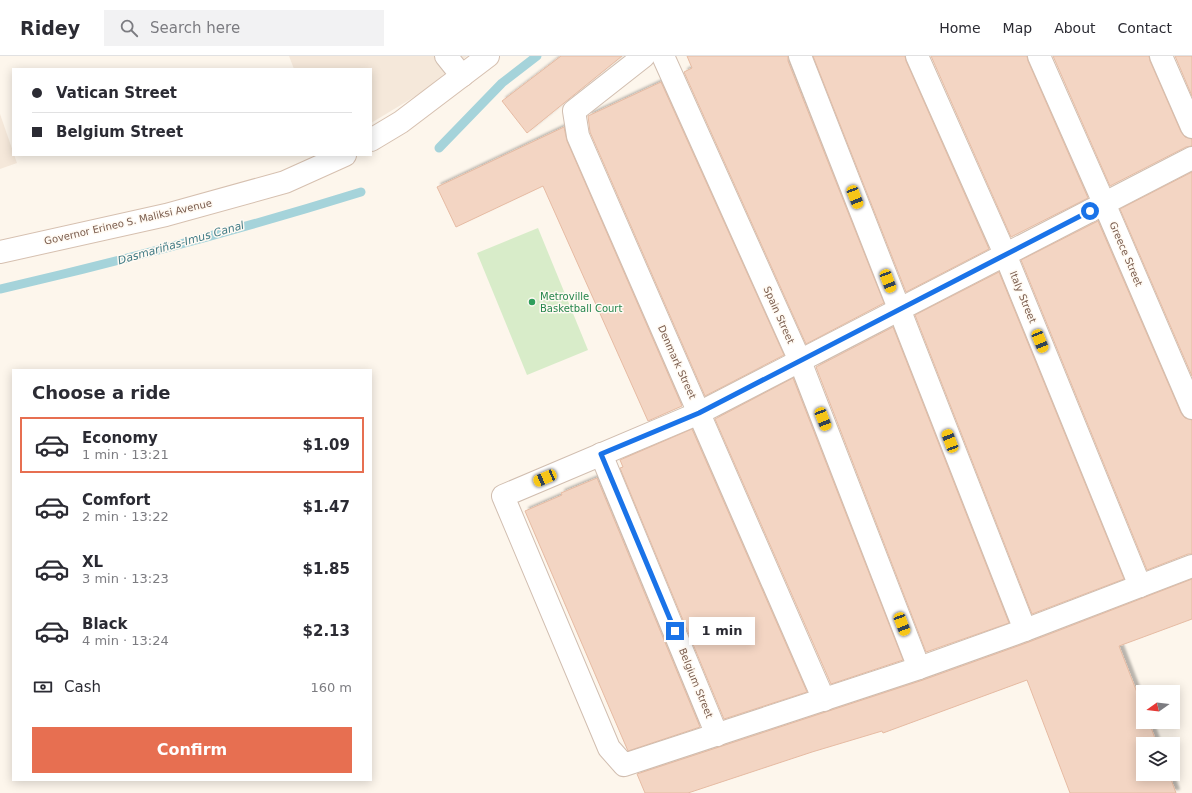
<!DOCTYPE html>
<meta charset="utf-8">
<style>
:root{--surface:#fff;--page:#f2f2f3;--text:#2b2b33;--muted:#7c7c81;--line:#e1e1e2;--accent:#e76f51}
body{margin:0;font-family:"DejaVu Sans",sans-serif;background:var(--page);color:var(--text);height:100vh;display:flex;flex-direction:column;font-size:15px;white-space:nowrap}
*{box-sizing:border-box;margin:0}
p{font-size:13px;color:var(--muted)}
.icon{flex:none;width:22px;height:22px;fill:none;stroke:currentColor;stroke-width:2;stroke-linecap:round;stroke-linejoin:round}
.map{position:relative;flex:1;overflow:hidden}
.side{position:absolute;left:12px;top:313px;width:360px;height:412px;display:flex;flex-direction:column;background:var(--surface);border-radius:0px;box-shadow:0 2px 10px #0003}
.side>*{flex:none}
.top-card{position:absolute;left:12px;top:12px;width:360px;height:88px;border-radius:0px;box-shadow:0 2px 10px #0003;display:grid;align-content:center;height:88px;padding:0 20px;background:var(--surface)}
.needle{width:26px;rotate:256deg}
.tools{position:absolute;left:1136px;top:629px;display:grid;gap:8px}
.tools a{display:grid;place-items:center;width:44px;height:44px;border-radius:0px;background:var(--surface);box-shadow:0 2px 10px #0003;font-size:20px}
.end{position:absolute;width:18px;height:18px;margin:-9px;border:5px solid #1a73e8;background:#fff;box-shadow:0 0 0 2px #fff}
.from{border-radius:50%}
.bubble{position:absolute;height:28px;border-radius:0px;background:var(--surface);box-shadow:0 2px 10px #0003;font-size:13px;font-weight:800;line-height:28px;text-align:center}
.car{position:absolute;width:12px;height:24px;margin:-12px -6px;border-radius:5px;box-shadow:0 0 3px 1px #0007;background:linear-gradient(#f5c518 24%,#345 0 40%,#f5c518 0 76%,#345 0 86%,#f5c518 0)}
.top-card b{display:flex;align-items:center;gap:14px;height:38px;font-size:15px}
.top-card b+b{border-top:1px solid var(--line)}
.top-card i{width:10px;height:10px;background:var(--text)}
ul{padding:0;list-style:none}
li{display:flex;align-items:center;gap:12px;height:56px;margin:0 8px 6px;padding:0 12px;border:2px solid transparent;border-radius:0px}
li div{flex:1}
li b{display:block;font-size:15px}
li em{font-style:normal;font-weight:800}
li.selected{border-color:var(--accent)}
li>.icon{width:36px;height:36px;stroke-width:1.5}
h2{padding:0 20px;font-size:18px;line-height:48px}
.pay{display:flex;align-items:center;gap:10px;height:44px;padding:0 20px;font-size:15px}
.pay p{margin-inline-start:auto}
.cta{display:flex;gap:8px;margin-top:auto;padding:8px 20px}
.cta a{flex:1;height:46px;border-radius:0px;background:var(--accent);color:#fff;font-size:16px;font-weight:800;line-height:46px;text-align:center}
header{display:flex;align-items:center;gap:24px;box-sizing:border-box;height:56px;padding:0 20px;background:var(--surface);border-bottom:1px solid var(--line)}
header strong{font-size:19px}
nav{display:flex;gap:22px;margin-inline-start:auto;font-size:14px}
.search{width:280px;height:36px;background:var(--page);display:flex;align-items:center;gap:10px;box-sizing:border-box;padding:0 14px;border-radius:0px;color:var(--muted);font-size:15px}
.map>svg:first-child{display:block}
</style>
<header>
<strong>Ridey</strong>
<div class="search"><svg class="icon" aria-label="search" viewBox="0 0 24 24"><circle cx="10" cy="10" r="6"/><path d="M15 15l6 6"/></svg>Search here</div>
<nav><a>Home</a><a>Map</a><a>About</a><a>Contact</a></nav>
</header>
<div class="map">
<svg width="1192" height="737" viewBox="0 0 1192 737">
<defs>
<filter id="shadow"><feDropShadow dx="3.5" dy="-3.5" stdDeviation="1" flood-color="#0004"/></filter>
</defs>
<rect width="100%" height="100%" fill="#fdf6ec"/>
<g fill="#f5e8da">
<path d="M 289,0 L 467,0 L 419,38 L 371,67 L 371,13 L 294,13 Z"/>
<path d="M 0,58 L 17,107 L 0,113 Z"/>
</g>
<path fill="#d8ecc9" d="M 538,172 L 588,294 L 527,319 L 477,197 Z"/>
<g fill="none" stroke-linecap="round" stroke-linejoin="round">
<g stroke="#a5d3da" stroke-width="9">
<path d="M 439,92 L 502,27 L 537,0"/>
<path d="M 0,233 C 122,205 242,173 361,136"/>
</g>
</g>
<g fill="#f3d5c3" stroke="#e6bba3" filter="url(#shadow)">
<path d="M 561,0 L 622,0 L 527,77 L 502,45 Z"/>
<path d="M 687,0 L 788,0 L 788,5 L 884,247 L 806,288 L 684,16 L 692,12 Z"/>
<path d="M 813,0 L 905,0 L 906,5 L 989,193 L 906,236 Z"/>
<path d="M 931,0 L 1027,0 L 1028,5 L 1088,142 L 1011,181 Z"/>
<path d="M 1053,0 L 1149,0 L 1150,5 L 1181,76 L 1185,81 L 1192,83 L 1192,90 L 1186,91 L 1110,130 Z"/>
<path d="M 1175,0 L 1192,0 L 1192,40 Z"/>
<path d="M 661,26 L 784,299 L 705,340 L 590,76 L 588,60 Z"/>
<path d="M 564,71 L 567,85 L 682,350 L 648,365 L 543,130 L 456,171 L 437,131 Z"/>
<path d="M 1192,116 L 1192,320 L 1120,153 Z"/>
<path d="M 1098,165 L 1181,357 L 1185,362 L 1192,364 L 1192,498 L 1188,498 L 1147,514 L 1021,204 Z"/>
<path d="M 999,216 L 1124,523 L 1032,558 L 915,259 Z"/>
<path d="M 893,271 L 1009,567 L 926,596 L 816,311 Z"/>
<path d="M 793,322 L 903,604 L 831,628 L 715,363 Z"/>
<path d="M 692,373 L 807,636 L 724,663 L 620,412 L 623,411 L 620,404 Z"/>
<path d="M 597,422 L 700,671 L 628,695 L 525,455 L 562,439 L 561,437 Z"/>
<path d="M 1192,523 L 1192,563 L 1119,590 L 1143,652 L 1143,666 L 1149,666 L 1157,688 L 1143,688 L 1143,718 L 1169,718 L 1176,737 L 1070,737 L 1027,624 L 883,677 L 882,675 L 812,696 L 688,737 L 645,737 L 637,718 L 923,624 L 1029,586 Z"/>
</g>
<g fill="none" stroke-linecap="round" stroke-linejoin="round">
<defs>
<g id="minor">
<path d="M 446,0 L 462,20"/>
<path d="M 644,0 L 574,55 L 578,80 L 824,644"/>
<path d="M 663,0 L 800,305 L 919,612"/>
<path d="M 800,0 L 1025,574"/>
<path d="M 917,0 L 1005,198 L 1140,530"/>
<path d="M 1039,0 L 1104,147 L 1192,352"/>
<path d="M 1161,0 L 1192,71"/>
<path d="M 1192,102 L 699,357 L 503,440 L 609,692 L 624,709 L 919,612 L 1025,574 L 1192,510"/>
<path d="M 601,398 L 717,679"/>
</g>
<g id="secondary">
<path d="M 371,84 L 401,66 L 488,0"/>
<path d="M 0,196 L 166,159 L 285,126 L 345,99"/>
</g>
</defs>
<use href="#minor" stroke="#d1beb0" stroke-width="24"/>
<use href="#secondary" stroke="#d6c0b0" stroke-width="24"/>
<use href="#minor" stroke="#fff" stroke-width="22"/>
<use href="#secondary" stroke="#fff" stroke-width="22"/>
</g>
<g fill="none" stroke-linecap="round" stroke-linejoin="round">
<path stroke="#1a73e8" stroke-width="5" d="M 675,575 L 601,398 L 699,357 L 1090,155"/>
</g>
<circle fill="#2e9e5b" stroke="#fffaf3" stroke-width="1.5" cx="532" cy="246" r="4"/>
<g text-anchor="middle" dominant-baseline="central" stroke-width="3" stroke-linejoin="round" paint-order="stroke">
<g font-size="10" fill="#7a5c4d" stroke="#fffaf3">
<text transform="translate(128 166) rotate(-13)">Governor Erineo S. Maliksi Avenue</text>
<text transform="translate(1126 198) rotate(67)">Greece Street</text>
<text transform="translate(1023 241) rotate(68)">Italy Street</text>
<text transform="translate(779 259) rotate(66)">Spain Street</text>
<text transform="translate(677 306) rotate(66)">Denmark Street</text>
<text transform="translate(696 627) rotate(68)">Belgium Street</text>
</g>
<g font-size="10" fill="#27864d" stroke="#fffaf3" text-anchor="start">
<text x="540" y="240">Metroville<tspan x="540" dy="12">Basketball Court</tspan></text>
</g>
<g font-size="11" font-style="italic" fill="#437c86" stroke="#fffaf3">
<text transform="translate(181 187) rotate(-16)">Dasmariñas-Imus Canal</text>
</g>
</g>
</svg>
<div class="tools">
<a><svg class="needle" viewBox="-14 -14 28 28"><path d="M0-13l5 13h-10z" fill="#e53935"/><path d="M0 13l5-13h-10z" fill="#7c7c81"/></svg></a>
<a><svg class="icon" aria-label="layers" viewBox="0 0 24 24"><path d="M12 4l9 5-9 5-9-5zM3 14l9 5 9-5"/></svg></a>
</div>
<i class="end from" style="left:1090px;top:155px"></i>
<i class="end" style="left:675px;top:575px"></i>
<div class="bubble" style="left:689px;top:561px;width:66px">1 min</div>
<i class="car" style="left:855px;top:141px;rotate:159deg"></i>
<i class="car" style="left:888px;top:225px;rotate:159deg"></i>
<i class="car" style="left:1040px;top:285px;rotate:158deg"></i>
<i class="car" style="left:823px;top:363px;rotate:159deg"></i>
<i class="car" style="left:950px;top:385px;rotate:339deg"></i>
<i class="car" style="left:545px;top:422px;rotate:247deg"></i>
<i class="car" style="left:902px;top:568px;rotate:159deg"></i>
<div class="top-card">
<b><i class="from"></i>Vatican Street</b>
<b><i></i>Belgium Street</b>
</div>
<section class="side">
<h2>Choose a ride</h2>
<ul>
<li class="selected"><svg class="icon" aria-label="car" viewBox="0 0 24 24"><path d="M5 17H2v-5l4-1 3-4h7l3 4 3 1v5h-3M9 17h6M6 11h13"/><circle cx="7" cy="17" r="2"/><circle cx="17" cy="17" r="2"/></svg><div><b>Economy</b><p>1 min · 13:21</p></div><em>$1.09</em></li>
<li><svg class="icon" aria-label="car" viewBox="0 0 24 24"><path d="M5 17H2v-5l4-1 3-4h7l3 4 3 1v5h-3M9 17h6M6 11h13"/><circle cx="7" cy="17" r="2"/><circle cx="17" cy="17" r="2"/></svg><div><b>Comfort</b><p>2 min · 13:22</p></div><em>$1.47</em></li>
<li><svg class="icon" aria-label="car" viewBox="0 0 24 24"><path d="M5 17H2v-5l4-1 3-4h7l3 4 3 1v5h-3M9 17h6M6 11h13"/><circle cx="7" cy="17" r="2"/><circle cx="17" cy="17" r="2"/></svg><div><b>XL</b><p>3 min · 13:23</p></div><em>$1.85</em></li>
<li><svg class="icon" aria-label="car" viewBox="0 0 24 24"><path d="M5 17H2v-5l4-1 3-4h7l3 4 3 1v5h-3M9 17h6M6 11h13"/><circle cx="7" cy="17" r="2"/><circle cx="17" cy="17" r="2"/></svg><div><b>Black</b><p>4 min · 13:24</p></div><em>$2.13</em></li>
</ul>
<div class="pay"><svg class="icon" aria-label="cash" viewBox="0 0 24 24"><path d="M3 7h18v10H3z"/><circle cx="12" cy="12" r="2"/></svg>Cash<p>160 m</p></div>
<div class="cta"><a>Confirm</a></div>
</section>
</div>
